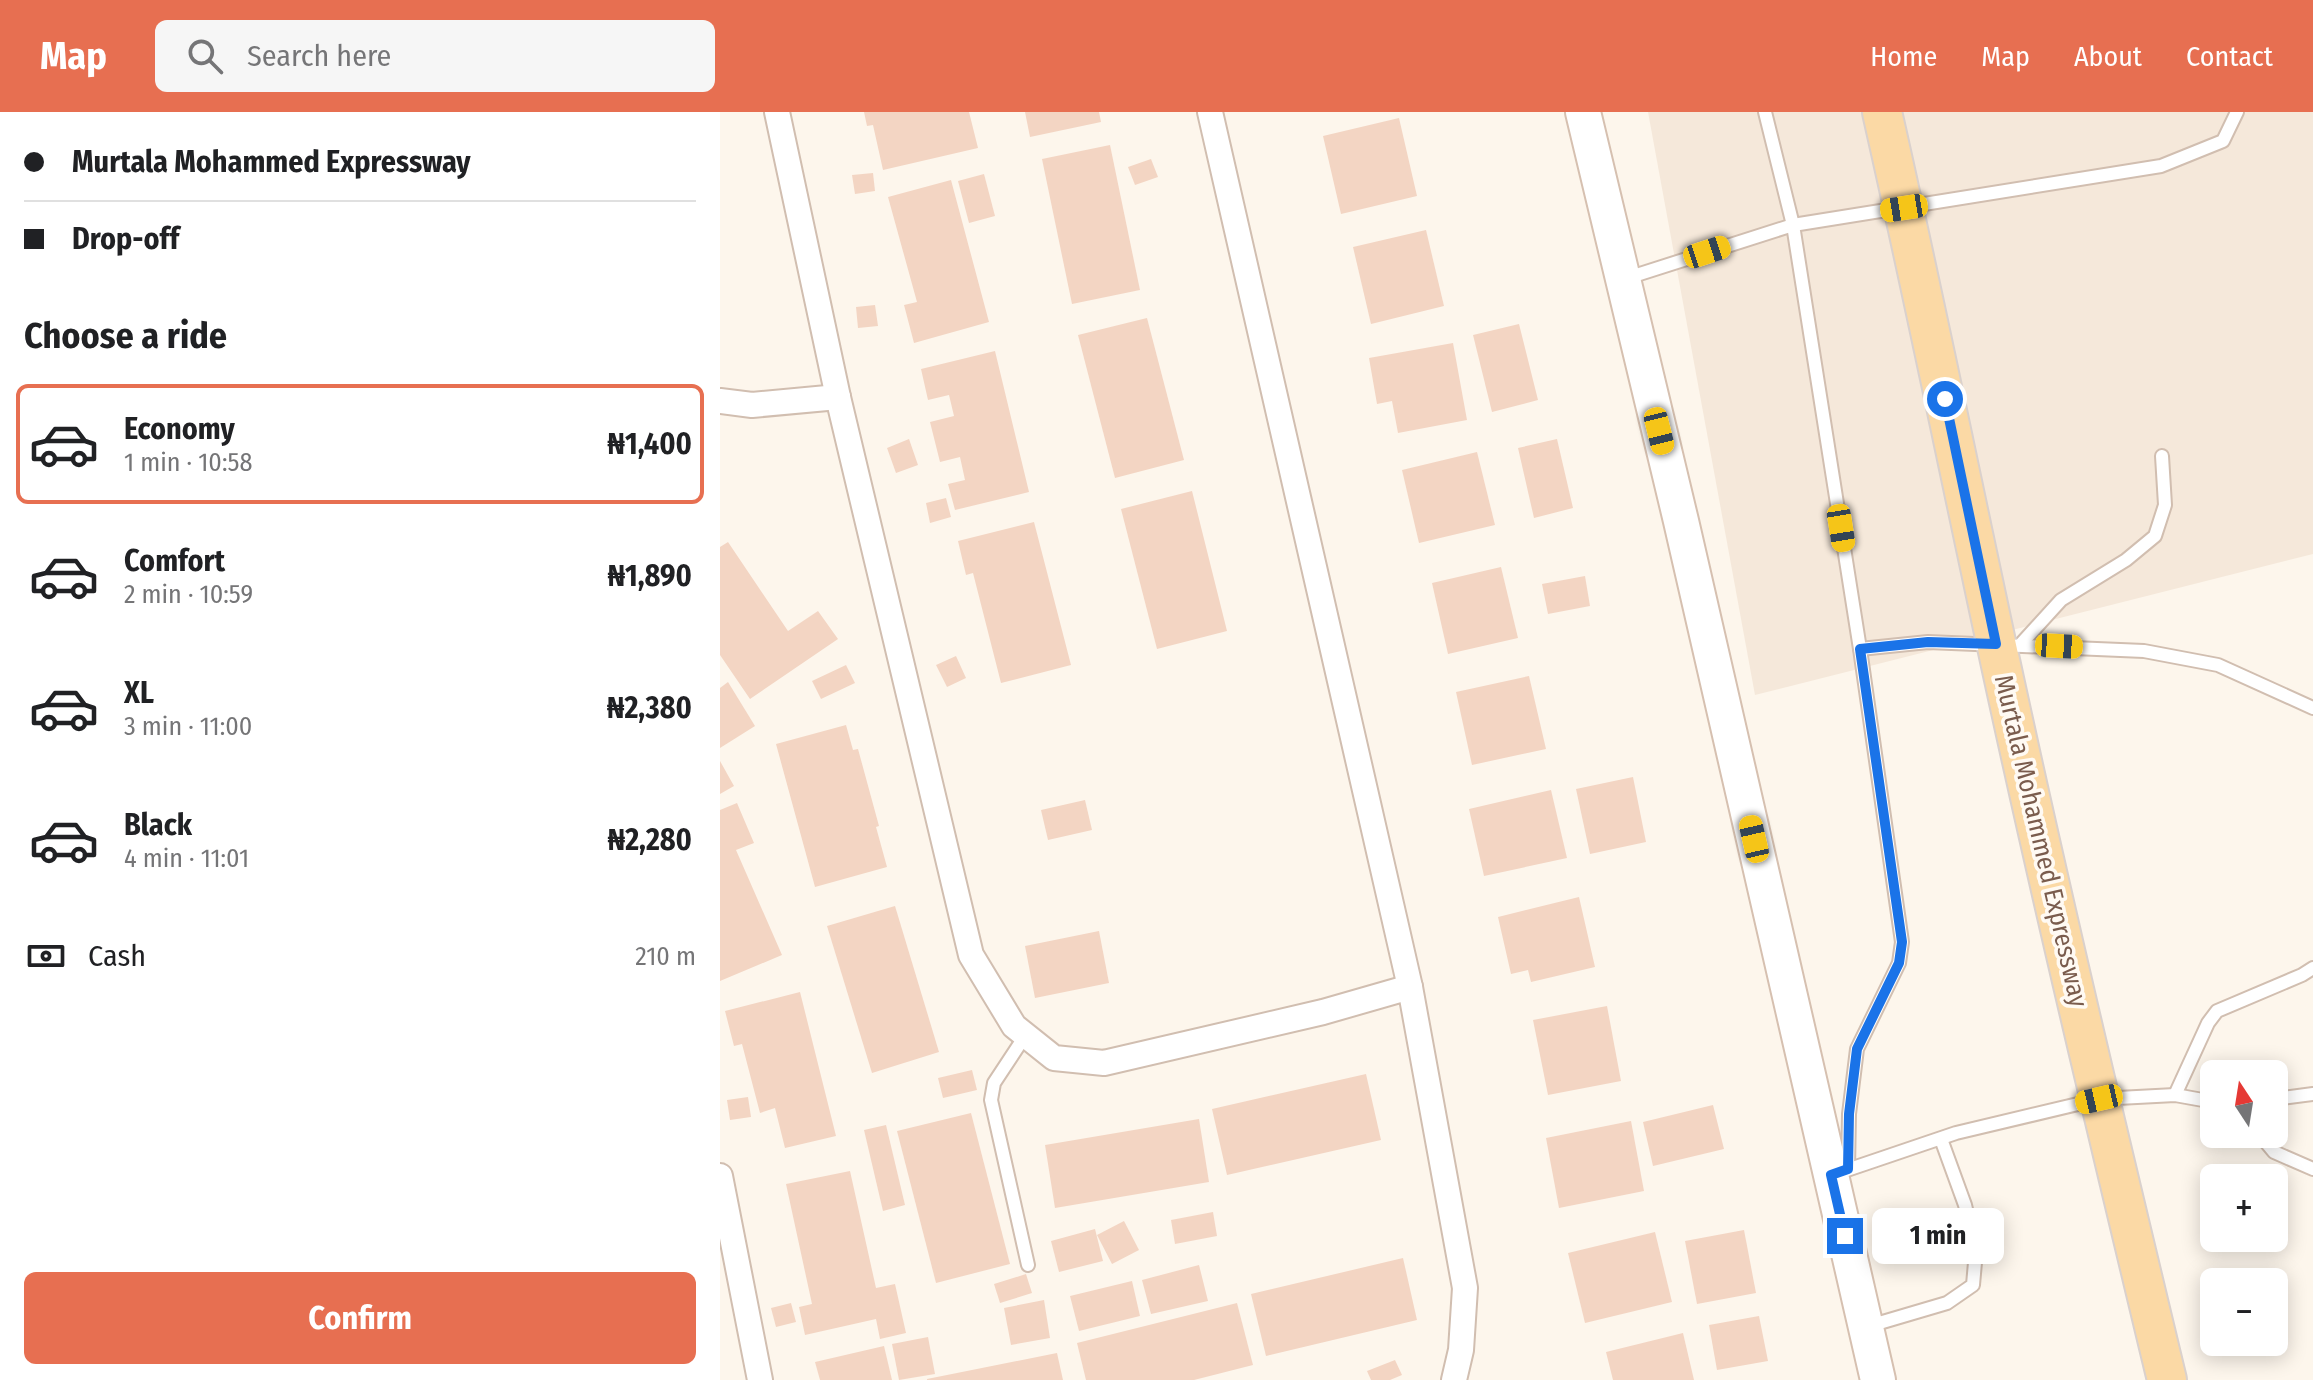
<!DOCTYPE html>
<meta charset="utf-8">
<style>
:root{--surface:#fff;--page:#f6f6f6;--text:#202124;--muted:#757577;--line:#e0e0e0;--accent:#e76f51}
body{margin:0;font-family:"Fira Sans Condensed",sans-serif;background:var(--page);color:var(--text);height:100vh;display:flex;flex-direction:column;font-size:30px;white-space:nowrap}
*{box-sizing:border-box;margin:0}
p{font-size:26px;color:var(--muted)}
.icon{flex:none;width:44px;height:44px;fill:none;stroke:currentColor;stroke-width:2;stroke-linecap:round;stroke-linejoin:round}
.map{position:relative;flex:1;overflow:hidden}
.details{display:flex;flex-direction:column;background:var(--surface);width:720px}
.details>*{flex:none}
.hud{display:grid;align-content:center;height:176px;padding:0 24px;background:var(--surface)}
.needle{width:52px;rotate:348deg}
.tools{position:absolute;left:1480px;top:948px;display:grid;gap:16px}
.tools a{display:grid;place-items:center;width:88px;height:88px;border-radius:12px;background:var(--surface);box-shadow:0 4px 20px #0003;font-size:40px}
.end{position:absolute;width:36px;height:36px;margin:-18px;border:10px solid #1a73e8;background:#fff;box-shadow:0 0 0 4px #fff}
.from{border-radius:50%}
.bubble{position:absolute;height:56px;border-radius:12px;background:var(--surface);box-shadow:0 4px 20px #0003;font-size:26px;font-weight:700;line-height:56px;text-align:center}
.car{position:absolute;width:24px;height:48px;margin:-24px -12px;border-radius:10px;box-shadow:0 0 6px 2px #0007;background:linear-gradient(#f5c518 24%,#345 0 40%,#f5c518 0 76%,#345 0 86%,#f5c518 0)}
.hud b{display:flex;align-items:center;gap:28px;height:76px;font-size:30px}
.hud b+b{border-top:2px solid var(--line)}
.hud i{width:20px;height:20px;background:var(--text)}
ul{padding:0;list-style:none}
li{display:flex;align-items:center;gap:24px;height:120px;margin:0 16px 12px;padding:0 8px;border:4px solid transparent;border-radius:12px}
li div{flex:1}
li b{display:block;font-size:30px}
li em{font-style:normal;font-weight:700}
li.active{border-color:var(--accent)}
li>.icon{width:72px;height:72px;stroke-width:1.5}
h2{padding:0 24px;font-size:36px;line-height:96px}
.pay{display:flex;align-items:center;gap:20px;height:88px;padding:0 24px;font-size:30px}
.pay p{margin-inline-start:auto}
.action{display:flex;gap:16px;margin-top:auto;padding:16px 24px}
.action a{flex:1;height:92px;border-radius:12px;background:var(--accent);color:#fff;font-size:32px;font-weight:700;line-height:92px;text-align:center}
header{display:flex;align-items:center;gap:48px;box-sizing:border-box;height:112px;padding:0 40px;background:var(--accent);color:#fff}
header strong{font-size:38px}
nav{display:flex;gap:44px;margin-inline-start:auto;font-size:28px}
.search{width:560px;height:72px;background:var(--page);display:flex;align-items:center;gap:20px;box-sizing:border-box;padding:0 28px;border-radius:12px;color:var(--muted);font-size:30px}
main{display:flex;flex:1;min-height:0}
.map>svg:first-child{display:block}
</style>
<header>
<strong>Map</strong>
<div class="search"><svg class="icon" aria-label="search" viewBox="0 0 24 24"><circle cx="10" cy="10" r="6"/><path d="M15 15l6 6"/></svg>Search here</div>
<nav><a>Home</a><a>Map</a><a>About</a><a>Contact</a></nav>
</header>
<main>
<section class="details">
<div class="hud">
<b><i class="from"></i>Murtala Mohammed Expressway</b>
<b><i></i>Drop-off</b>
</div>
<h2>Choose a ride</h2>
<ul>
<li class="active"><svg class="icon" aria-label="car" viewBox="0 0 24 24"><path d="M5 17H2v-5l4-1 3-4h7l3 4 3 1v5h-3M9 17h6M6 11h13"/><circle cx="7" cy="17" r="2"/><circle cx="17" cy="17" r="2"/></svg><div><b>Economy</b><p>1 min · 10:58</p></div><em>₦1,400</em></li>
<li><svg class="icon" aria-label="car" viewBox="0 0 24 24"><path d="M5 17H2v-5l4-1 3-4h7l3 4 3 1v5h-3M9 17h6M6 11h13"/><circle cx="7" cy="17" r="2"/><circle cx="17" cy="17" r="2"/></svg><div><b>Comfort</b><p>2 min · 10:59</p></div><em>₦1,890</em></li>
<li><svg class="icon" aria-label="car" viewBox="0 0 24 24"><path d="M5 17H2v-5l4-1 3-4h7l3 4 3 1v5h-3M9 17h6M6 11h13"/><circle cx="7" cy="17" r="2"/><circle cx="17" cy="17" r="2"/></svg><div><b>XL</b><p>3 min · 11:00</p></div><em>₦2,380</em></li>
<li><svg class="icon" aria-label="car" viewBox="0 0 24 24"><path d="M5 17H2v-5l4-1 3-4h7l3 4 3 1v5h-3M9 17h6M6 11h13"/><circle cx="7" cy="17" r="2"/><circle cx="17" cy="17" r="2"/></svg><div><b>Black</b><p>4 min · 11:01</p></div><em>₦2,280</em></li>
</ul>
<div class="pay"><svg class="icon" aria-label="cash" viewBox="0 0 24 24"><path d="M3 7h18v10H3z"/><circle cx="12" cy="12" r="2"/></svg>Cash<p>210 m</p></div>
<div class="action"><a>Confirm</a></div>
</section>
<div class="map">
<svg width="1593" height="1268" viewBox="0 0 1593 1268">
<rect width="100%" height="100%" fill="#fdf6ec"/>
<path fill="#f5e8da" d="M 928,0 L 1593,0 L 1593,442 L 1035,583 Z"/>
<g fill="#f3d5c3">
<path d="M 144,0 L 249,0 L 258,36 L 163,58 L 153,13 L 147,14 Z"/>
<path d="M 305,0 L 379,0 L 381,10 L 310,25 Z"/>
<path d="M 679,6 L 697,84 L 621,102 L 603,24 Z"/>
<path d="M 390,33 L 420,178 L 352,192 L 322,47 Z"/>
<path d="M 431,47 L 438,65 L 415,73 L 408,55 Z"/>
<path d="M 153,61 L 155,79 L 135,82 L 132,63 Z"/>
<path d="M 264,62 L 275,104 L 249,111 L 238,69 Z"/>
<path d="M 231,68 L 269,210 L 194,231 L 184,193 L 197,190 L 168,85 Z"/>
<path d="M 706,118 L 724,194 L 651,212 L 633,135 Z"/>
<path d="M 155,193 L 158,214 L 138,216 L 136,195 Z"/>
<path d="M 427,206 L 464,348 L 395,366 L 358,223 Z"/>
<path d="M 799,212 L 818,288 L 772,300 L 753,223 Z"/>
<path d="M 733,231 L 747,308 L 678,321 L 672,289 L 657,292 L 649,246 Z"/>
<path d="M 275,239 L 309,380 L 235,398 L 228,372 L 245,368 L 240,345 L 220,350 L 210,310 L 234,304 L 229,283 L 208,288 L 201,257 Z"/>
<path d="M 189,327 L 198,353 L 176,361 L 167,336 Z"/>
<path d="M 837,327 L 853,396 L 814,406 L 798,336 Z"/>
<path d="M 757,340 L 775,413 L 699,431 L 682,358 Z"/>
<path d="M 472,379 L 507,519 L 437,537 L 401,397 Z"/>
<path d="M 226,386 L 231,405 L 210,411 L 206,391 Z"/>
<path d="M 314,410 L 351,553 L 281,571 L 253,461 L 246,463 L 238,429 Z"/>
<path d="M 8,430 L 68,519 L 98,499 L 118,527 L 30,587 L 0,543 L 0,435 Z"/>
<path d="M 781,455 L 798,526 L 728,542 L 712,471 Z"/>
<path d="M 865,464 L 870,494 L 828,502 L 822,472 Z"/>
<path d="M 236,544 L 246,566 L 227,575 L 216,553 Z"/>
<path d="M 126,553 L 135,571 L 101,587 L 92,569 Z"/>
<path d="M 809,564 L 826,637 L 752,653 L 736,580 Z"/>
<path d="M 8,570 L 35,614 L 0,636 L 0,576 Z"/>
<path d="M 126,613 L 133,638 L 138,637 L 159,714 L 156,715 L 167,755 L 95,775 L 56,632 Z"/>
<path d="M 0,649 L 14,674 L 0,682 Z"/>
<path d="M 913,665 L 926,730 L 870,742 L 856,677 Z"/>
<path d="M 831,678 L 847,746 L 764,764 L 749,697 Z"/>
<path d="M 365,688 L 372,718 L 328,728 L 321,698 Z"/>
<path d="M 17,691 L 34,731 L 16,738 L 62,843 L 0,869 L 0,698 Z"/>
<path d="M 859,785 L 875,855 L 811,870 L 808,858 L 791,862 L 778,805 Z"/>
<path d="M 175,794 L 219,940 L 152,961 L 107,814 Z"/>
<path d="M 379,819 L 389,871 L 315,886 L 305,834 Z"/>
<path d="M 80,880 L 116,1024 L 65,1036 L 55,996 L 40,1001 L 22,932 L 14,934 L 5,899 Z"/>
<path d="M 887,894 L 901,969 L 828,983 L 813,908 Z"/>
<path d="M 252,958 L 257,978 L 223,986 L 218,966 Z"/>
<path d="M 646,962 L 661,1028 L 507,1063 L 492,997 Z"/>
<path d="M 28,985 L 31,1005 L 10,1008 L 7,988 Z"/>
<path d="M 993,993 L 1004,1037 L 933,1054 L 923,1010 Z"/>
<path d="M 251,1001 L 290,1152 L 216,1171 L 177,1019 Z"/>
<path d="M 479,1007 L 489,1070 L 335,1096 L 325,1033 Z"/>
<path d="M 911,1009 L 924,1079 L 839,1096 L 826,1026 Z"/>
<path d="M 166,1013 L 185,1093 L 163,1099 L 144,1018 Z"/>
<path d="M 130,1059 L 156,1176 L 175,1172 L 186,1221 L 160,1227 L 156,1207 L 85,1223 L 79,1195 L 92,1192 L 66,1072 Z"/>
<path d="M 493,1100 L 497,1124 L 455,1132 L 451,1108 Z"/>
<path d="M 404,1109 L 419,1138 L 392,1152 L 377,1123 Z"/>
<path d="M 375,1117 L 383,1149 L 339,1160 L 331,1129 Z"/>
<path d="M 1024,1118 L 1036,1181 L 977,1192 L 965,1129 Z"/>
<path d="M 935,1120 L 952,1190 L 865,1211 L 848,1141 Z"/>
<path d="M 683,1146 L 697,1208 L 546,1244 L 531,1182 Z"/>
<path d="M 479,1153 L 488,1189 L 431,1202 L 422,1168 Z"/>
<path d="M 306,1162 L 312,1181 L 280,1191 L 274,1172 Z"/>
<path d="M 412,1169 L 420,1204 L 359,1219 L 350,1184 Z"/>
<path d="M 324,1188 L 330,1226 L 291,1233 L 284,1196 Z"/>
<path d="M 71,1191 L 76,1210 L 56,1215 L 51,1196 Z"/>
<path d="M 517,1191 L 533,1253 L 474,1268 L 366,1268 L 357,1231 Z"/>
<path d="M 1039,1204 L 1048,1249 L 997,1258 L 989,1213 Z"/>
<path d="M 963,1221 L 974,1268 L 893,1268 L 886,1240 Z"/>
<path d="M 208,1225 L 215,1262 L 179,1268 L 172,1232 Z"/>
<path d="M 164,1234 L 172,1268 L 100,1268 L 95,1250 Z"/>
<path d="M 337,1241 L 343,1268 L 207,1268 L 207,1267 Z"/>
<path d="M 675,1248 L 682,1263 L 670,1268 L 651,1268 L 647,1259 Z"/>
</g>
<g fill="none" stroke-linecap="round" stroke-linejoin="round">
<defs>
<g id="service">
<path d="M 1045,0 L 1073,113 L 1140,537 L 1182,830 L 1179,851 L 1137,937 L 1129,1002 L 1128,1057"/>
<path d="M 904,167 L 1073,113 L 1441,54 L 1503,29 L 1517,0"/>
<path d="M 1300,533 L 1341,488 L 1406,448 L 1435,424 L 1445,393 L 1442,344"/>
<path d="M 1140,537 L 1208,530 L 1424,539 L 1498,553 L 1593,596"/>
<path d="M 305,924 L 274,971 L 271,988 L 308,1153"/>
<path d="M 1455,983 L 1488,911 L 1497,899 L 1582,863 L 1593,856"/>
<path d="M 1554,987 L 1593,982"/>
<path d="M 1539,1022 L 1554,1040 L 1593,1057"/>
<path d="M 1124,1059 L 1236,1021 L 1379,987 L 1455,983 L 1494,990"/>
<path d="M 1149,1214 L 1227,1191 L 1253,1173 L 1256,1139 L 1245,1093 L 1221,1027"/>
</g>
<g id="minor">
<path d="M 57,0 L 118,285 L 251,843 L 294,914 L 334,946 L 384,951 L 603,900 L 690,875"/>
<path d="M 490,0 L 690,875 L 745,1176 L 741,1238 L 734,1268"/>
<path d="M 0,289 L 32,293 L 118,285"/>
<path d="M 0,1064 L 40,1268"/>
</g>
<path id="secondary" d="M 863,0 L 961,409 L 1158,1268"/>
<path id="primary" d="M 1162,0 C 1202,176 1238,353 1276,530 C 1329,777 1388,1023 1447,1268"/>
</defs>
<use href="#service" stroke="#d1beb0" stroke-width="16"/>
<use href="#minor" stroke="#d1beb0" stroke-width="28"/>
<use href="#secondary" stroke="#d6c0b0" stroke-width="38"/>
<use href="#primary" stroke="#dad1cd" stroke-width="42"/>
<use href="#service" stroke="#fff" stroke-width="12"/>
<use href="#minor" stroke="#fff" stroke-width="24"/>
<use href="#secondary" stroke="#fff" stroke-width="34"/>
<use href="#primary" stroke="#fbd9a5" stroke-width="38"/>
</g>
<g fill="none" stroke-linecap="round" stroke-linejoin="round">
<path stroke="#1a73e8" stroke-width="10" d="M 1125,1124 L 1111,1063 L 1128,1057 L 1129,1002 L 1137,937 L 1179,851 L 1182,830 L 1140,537 L 1208,530 L 1276,532 L 1225,287"/>
</g>
<g text-anchor="middle" dominant-baseline="central" stroke-width="7" stroke-linejoin="round" paint-order="stroke">
<g font-size="26" fill="#7a5c4d" stroke="#fffaf3">
<text transform="translate(1321 729) rotate(77)">Murtala Mohammed Expressway</text>
</g>
</g>
</svg>
<div class="tools">
<a><svg class="needle" viewBox="-14 -14 28 28"><path d="M0-13l5 13h-10z" fill="#e53935"/><path d="M0 13l5-13h-10z" fill="#757577"/></svg></a>
<a>+</a>
<a>−</a>
</div>
<i class="end from" style="left:1225px;top:287px"></i>
<i class="end" style="left:1125px;top:1124px"></i>
<div class="bubble" style="left:1152px;top:1096px;width:132px">1 min</div>
<i class="car" style="left:1184px;top:96px;rotate:261deg"></i>
<i class="car" style="left:987px;top:140px;rotate:72deg"></i>
<i class="car" style="left:939px;top:319px;rotate:166deg"></i>
<i class="car" style="left:1121px;top:416px;rotate:171deg"></i>
<i class="car" style="left:1339px;top:534px;rotate:93deg"></i>
<i class="car" style="left:1034px;top:727px;rotate:347deg"></i>
<i class="car" style="left:1379px;top:987px;rotate:257deg"></i>
</div>
</main>
